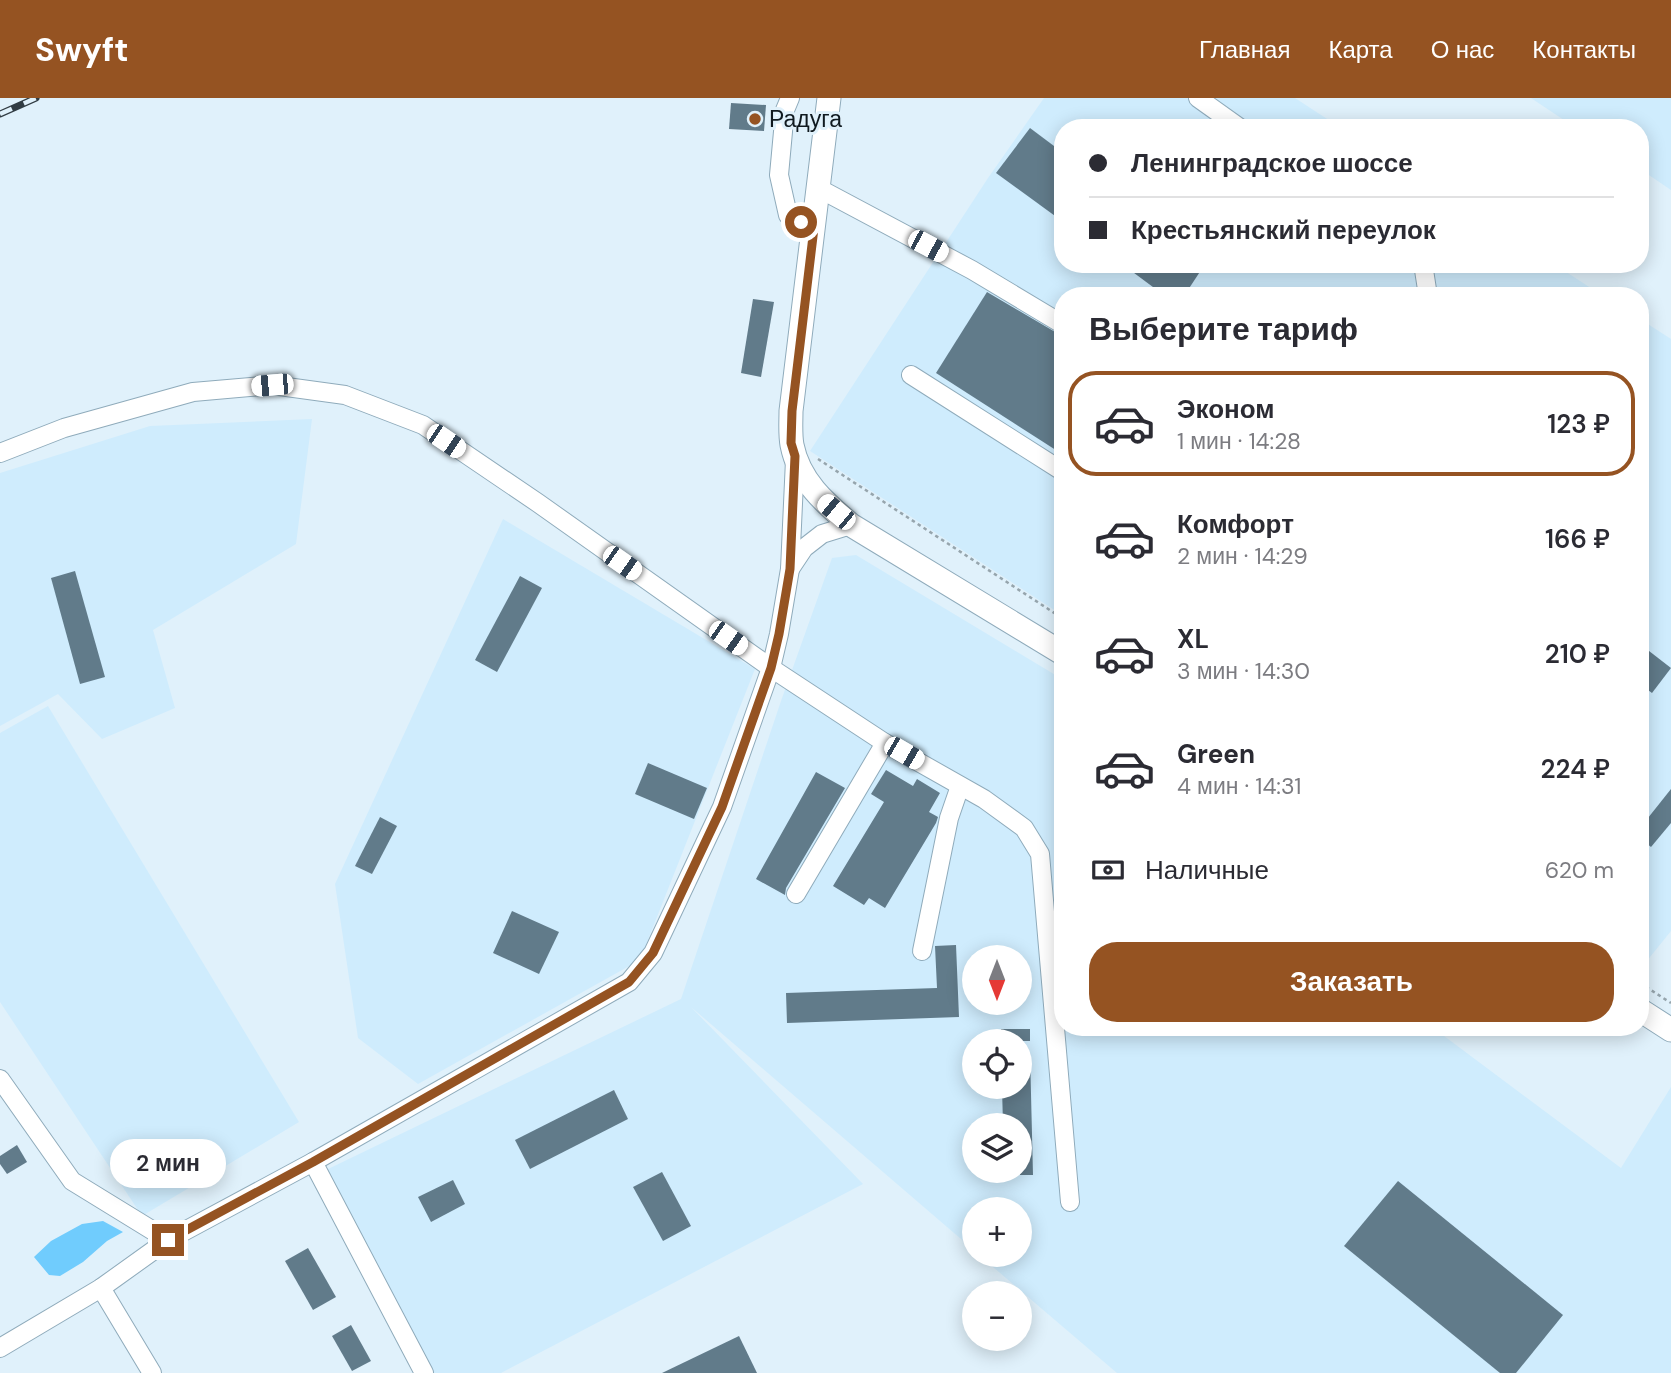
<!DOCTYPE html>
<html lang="ru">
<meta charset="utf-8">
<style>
:root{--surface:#fff;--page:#f2f2f3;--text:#2b2b33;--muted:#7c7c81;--line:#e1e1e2;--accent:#955322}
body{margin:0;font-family:"DM Sans",sans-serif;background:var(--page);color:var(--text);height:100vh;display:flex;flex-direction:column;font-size:26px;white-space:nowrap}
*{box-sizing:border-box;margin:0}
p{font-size:23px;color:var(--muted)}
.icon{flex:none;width:38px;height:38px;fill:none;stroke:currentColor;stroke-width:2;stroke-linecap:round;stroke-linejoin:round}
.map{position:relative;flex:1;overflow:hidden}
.sheet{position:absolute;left:1054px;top:189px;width:595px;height:749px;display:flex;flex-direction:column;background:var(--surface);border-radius:28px;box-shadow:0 4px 18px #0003}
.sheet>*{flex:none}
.top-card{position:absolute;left:1054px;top:21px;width:595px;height:154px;border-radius:28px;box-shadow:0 4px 18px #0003;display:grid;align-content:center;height:154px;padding:0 35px;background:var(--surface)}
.needle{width:46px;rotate:180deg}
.controls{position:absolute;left:962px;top:847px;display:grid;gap:14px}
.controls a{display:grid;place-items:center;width:70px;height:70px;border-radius:50%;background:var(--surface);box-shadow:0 4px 18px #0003;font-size:35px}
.end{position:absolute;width:32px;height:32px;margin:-16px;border:9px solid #955322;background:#fff;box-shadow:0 0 0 4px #fff}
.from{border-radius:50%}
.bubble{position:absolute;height:49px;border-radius:24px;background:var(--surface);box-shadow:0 4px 18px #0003;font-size:23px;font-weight:600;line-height:49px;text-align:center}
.car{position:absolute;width:21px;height:42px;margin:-21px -10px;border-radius:9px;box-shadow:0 0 5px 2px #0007;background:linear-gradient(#fff 24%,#345 0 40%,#fff 0 76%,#345 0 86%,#fff 0)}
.top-card b{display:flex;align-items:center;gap:24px;height:66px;font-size:26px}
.top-card b+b{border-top:2px solid var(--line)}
.top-card i{width:18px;height:18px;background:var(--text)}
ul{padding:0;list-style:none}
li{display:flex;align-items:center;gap:21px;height:105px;margin:0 14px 10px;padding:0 21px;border:4px solid transparent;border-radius:28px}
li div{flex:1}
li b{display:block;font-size:26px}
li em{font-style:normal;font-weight:600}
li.active{border-color:var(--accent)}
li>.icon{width:63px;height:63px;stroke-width:1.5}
h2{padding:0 35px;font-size:32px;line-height:84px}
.pay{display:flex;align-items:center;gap:18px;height:77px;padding:0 35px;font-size:26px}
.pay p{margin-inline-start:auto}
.action{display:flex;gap:14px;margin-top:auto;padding:14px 35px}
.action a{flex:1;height:80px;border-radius:28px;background:var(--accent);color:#fff;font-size:28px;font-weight:600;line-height:80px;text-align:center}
header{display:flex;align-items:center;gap:42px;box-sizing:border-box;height:98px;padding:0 35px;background:var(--accent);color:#fff}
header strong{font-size:33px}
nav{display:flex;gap:38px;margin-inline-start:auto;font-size:24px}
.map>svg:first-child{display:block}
</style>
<header>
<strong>Swyft</strong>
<nav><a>Главная</a><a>Карта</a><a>О нас</a><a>Контакты</a></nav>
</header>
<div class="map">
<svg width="1671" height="1275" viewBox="0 0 1671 1275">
<rect width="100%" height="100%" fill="#e0f1fb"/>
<g fill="#cfecfd" fill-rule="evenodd">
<path d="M 1044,0 L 1295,0 L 1341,30 L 1062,30 L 1062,166 L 1554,166 L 1603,198 L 1062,198 L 1062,517 L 810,353 L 988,80 Z"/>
<path d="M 1531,0 L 1671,0 L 1671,92 L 1640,71 L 1640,30 L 1576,30 Z"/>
<path d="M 1640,221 L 1671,241 L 1671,833 L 1646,864 L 1640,860 Z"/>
<path d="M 312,321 L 296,446 L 153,532 L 175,610 L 102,641 L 58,596 L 0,628 L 0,375 L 150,328 Z"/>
<path d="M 503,421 L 755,571 L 640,862 L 418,986 L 358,940 L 335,786 Z"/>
<path d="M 856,457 L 1062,581 L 1062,929 L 1432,929 L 1621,1070 L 1671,989 L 1671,1275 L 1117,1275 L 979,1157 L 1020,1157 L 1020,1111 L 975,1111 L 975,1153 L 691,909 L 863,1086 L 501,1275 L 432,1275 L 326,1072 L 681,901 L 781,603 L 832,460 ZM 975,859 L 1020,859 L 1020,905 L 975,905 ZM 975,943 L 1020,943 L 1020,989 L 975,989 ZM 975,1027 L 1020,1027 L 1020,1073 L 975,1073 Z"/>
<path d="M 48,608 L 299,1024 L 142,1118 L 0,904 L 0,635 Z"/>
</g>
<path fill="#70ccfd" d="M 103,1123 L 123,1134 L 107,1143 L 83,1164 L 60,1178 L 49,1177 L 34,1159 L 51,1143 L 82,1126 Z"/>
<g fill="#617b8a">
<path d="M 731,5 L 766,7 L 764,33 L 729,31 Z"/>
<path d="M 1030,30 L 1062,54 L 1062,123 L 996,75 Z"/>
<path d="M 1122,166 L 1205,166 L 1184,198 L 1165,198 Z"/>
<path d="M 987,194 L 1062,238 L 1062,356 L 936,275 Z"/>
<path d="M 753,201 L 774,204 L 761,279 L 741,275 Z"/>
<path d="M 75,473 L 105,579 L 80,586 L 51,480 Z"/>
<path d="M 520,478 L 542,490 L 497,574 L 475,562 Z"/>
<path d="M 1640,546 L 1671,570 L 1652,595 L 1640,586 Z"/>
<path d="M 648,665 L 707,690 L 694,721 L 635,696 Z"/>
<path d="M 886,672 L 913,688 L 917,681 L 940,695 L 929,714 L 938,719 L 936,725 L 885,810 L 869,800 L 864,807 L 833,788 L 884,704 L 871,696 Z"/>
<path d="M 816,674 L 845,690 L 786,790 L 785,797 L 756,781 Z"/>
<path d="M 1671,691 L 1671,725 L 1651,749 L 1640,740 L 1640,730 Z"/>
<path d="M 380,719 L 397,728 L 372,776 L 355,768 Z"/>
<path d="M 512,813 L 559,834 L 539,876 L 493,855 Z"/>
<path d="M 956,847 L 959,919 L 787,925 L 786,895 L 937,890 L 935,848 Z"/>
<rect x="1001" y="931" width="29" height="12"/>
<path d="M 1020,955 L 1030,955 L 1033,1077 L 1020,1077 L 1020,1027 L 1003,1027 L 1002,989 L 1020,989 Z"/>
<path d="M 614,992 L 628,1021 L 530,1071 L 515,1042 Z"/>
<path d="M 17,1047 L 27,1064 L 7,1076 L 0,1066 L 0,1058 Z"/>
<path d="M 662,1074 L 691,1128 L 663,1143 L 633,1089 Z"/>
<path d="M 453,1082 L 465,1106 L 431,1124 L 418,1099 Z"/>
<path d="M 1398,1083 L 1563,1217 L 1516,1275 L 1500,1275 L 1344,1148 Z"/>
<path d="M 308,1150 L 336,1199 L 313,1212 L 285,1163 Z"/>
<path d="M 351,1227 L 371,1263 L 352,1273 L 332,1238 Z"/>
<path d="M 739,1238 L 757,1275 L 662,1275 Z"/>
</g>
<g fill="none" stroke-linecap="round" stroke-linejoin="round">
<defs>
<g id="minor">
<path d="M 790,0 L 785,12 L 779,77 L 788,117 L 814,130"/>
<path d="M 1198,0 L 1240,30"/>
<path d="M 818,90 L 972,172 L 1062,226"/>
<path d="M 1421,166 L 1424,172 L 1428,198"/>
<path d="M 911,277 L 1062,373"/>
<path d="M 0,355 L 64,330 L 193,294 L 272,287 L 345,297 L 423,327 L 538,405 L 771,570 L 885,645 L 984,701 L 1024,730 L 1040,756 L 1070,1104"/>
<path d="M 790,471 L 804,450 L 822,436 L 851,427"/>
<path d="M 796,796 L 885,645"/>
<path d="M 922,853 L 949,720 L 960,688"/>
<path d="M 0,981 L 72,1083 L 168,1142"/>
<path d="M 313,1064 L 424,1275"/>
<path d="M 101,1190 L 152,1275"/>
<path d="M 0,1250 L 101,1190 L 168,1142 L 313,1064 L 629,884 L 653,855 L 722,709 L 771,570 L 779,536 L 790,471 L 795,362"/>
</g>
<g id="major">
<path d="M 829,0 L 791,313 C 791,324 790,336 792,347 C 799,383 825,405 851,427 L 1062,555"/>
<path d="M 1640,912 L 1671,932"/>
</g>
</defs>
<use href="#minor" stroke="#8fabbb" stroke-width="20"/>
<use href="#major" stroke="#8fabbb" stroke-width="25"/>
<g stroke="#96a5ad" stroke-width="2.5" stroke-dasharray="3.5 3.5" stroke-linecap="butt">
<path d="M 818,361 L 1062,520"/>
<path d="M 1640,885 L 1671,905"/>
</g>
<use href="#minor" stroke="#fff" stroke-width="18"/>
<use href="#major" stroke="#fff" stroke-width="23"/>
<defs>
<path id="rail" d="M 0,16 L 36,0"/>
</defs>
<use href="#rail" stroke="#313c43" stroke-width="7"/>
<use href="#rail" stroke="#e0f1fb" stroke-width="4.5" stroke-dasharray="13" stroke-linecap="butt"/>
</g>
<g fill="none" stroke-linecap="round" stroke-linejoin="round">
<path stroke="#955322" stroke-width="9" d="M 168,1142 L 313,1064 L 629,884 L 653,855 L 722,709 L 771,570 L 779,536 L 790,471 L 795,358 L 791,345 L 792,313 L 814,130 L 801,124"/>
</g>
<circle fill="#955322" stroke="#e0f1fb" stroke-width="2.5" cx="755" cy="21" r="7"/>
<g text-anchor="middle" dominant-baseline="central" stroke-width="6" stroke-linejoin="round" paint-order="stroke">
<g font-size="23" fill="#101a20" stroke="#e0f1fb" text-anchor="start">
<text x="769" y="21">Радуга</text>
</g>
</g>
</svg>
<div class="controls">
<a><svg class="needle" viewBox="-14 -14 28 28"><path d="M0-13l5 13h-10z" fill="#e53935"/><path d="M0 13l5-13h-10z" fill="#7c7c81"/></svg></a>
<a><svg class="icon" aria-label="locate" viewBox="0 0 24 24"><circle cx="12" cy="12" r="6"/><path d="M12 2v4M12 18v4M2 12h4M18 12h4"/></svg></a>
<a><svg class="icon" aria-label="layers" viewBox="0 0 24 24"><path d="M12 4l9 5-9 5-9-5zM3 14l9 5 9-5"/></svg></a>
<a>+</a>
<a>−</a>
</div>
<i class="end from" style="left:801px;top:124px"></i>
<i class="end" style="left:168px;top:1142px"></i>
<div class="bubble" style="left:110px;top:1041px;width:116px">2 мин</div>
<i class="car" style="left:928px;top:148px;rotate:118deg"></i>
<i class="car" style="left:272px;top:287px;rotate:265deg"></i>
<i class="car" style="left:446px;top:343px;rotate:124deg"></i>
<i class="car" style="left:836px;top:414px;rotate:310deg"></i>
<i class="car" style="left:622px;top:465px;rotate:125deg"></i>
<i class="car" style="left:728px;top:540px;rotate:125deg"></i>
<i class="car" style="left:904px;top:655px;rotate:120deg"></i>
<div class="top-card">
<b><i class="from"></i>Ленинградское шоссе</b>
<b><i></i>Крестьянский переулок</b>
</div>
<section class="sheet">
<h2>Выберите тариф</h2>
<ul>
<li class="active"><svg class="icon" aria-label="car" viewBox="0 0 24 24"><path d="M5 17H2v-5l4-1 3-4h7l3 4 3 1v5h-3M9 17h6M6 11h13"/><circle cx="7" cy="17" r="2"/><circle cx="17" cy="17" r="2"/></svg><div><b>Эконом</b><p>1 мин · 14:28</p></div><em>123 ₽</em></li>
<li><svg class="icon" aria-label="car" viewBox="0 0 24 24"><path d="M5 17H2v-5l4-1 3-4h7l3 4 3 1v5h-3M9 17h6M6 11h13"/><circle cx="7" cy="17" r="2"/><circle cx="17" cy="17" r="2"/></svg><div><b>Комфорт</b><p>2 мин · 14:29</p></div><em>166 ₽</em></li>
<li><svg class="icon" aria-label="car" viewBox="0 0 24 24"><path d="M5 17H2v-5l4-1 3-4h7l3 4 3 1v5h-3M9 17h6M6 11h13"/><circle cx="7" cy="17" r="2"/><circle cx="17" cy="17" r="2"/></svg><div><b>XL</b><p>3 мин · 14:30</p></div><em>210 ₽</em></li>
<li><svg class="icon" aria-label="car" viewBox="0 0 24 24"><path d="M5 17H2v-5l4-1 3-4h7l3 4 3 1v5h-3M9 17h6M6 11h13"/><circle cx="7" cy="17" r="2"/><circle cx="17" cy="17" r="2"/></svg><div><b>Green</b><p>4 мин · 14:31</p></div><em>224 ₽</em></li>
</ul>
<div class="pay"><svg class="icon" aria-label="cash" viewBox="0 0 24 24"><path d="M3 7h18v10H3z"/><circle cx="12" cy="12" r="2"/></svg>Наличные<p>620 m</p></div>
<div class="action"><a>Заказать</a></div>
</section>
</div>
